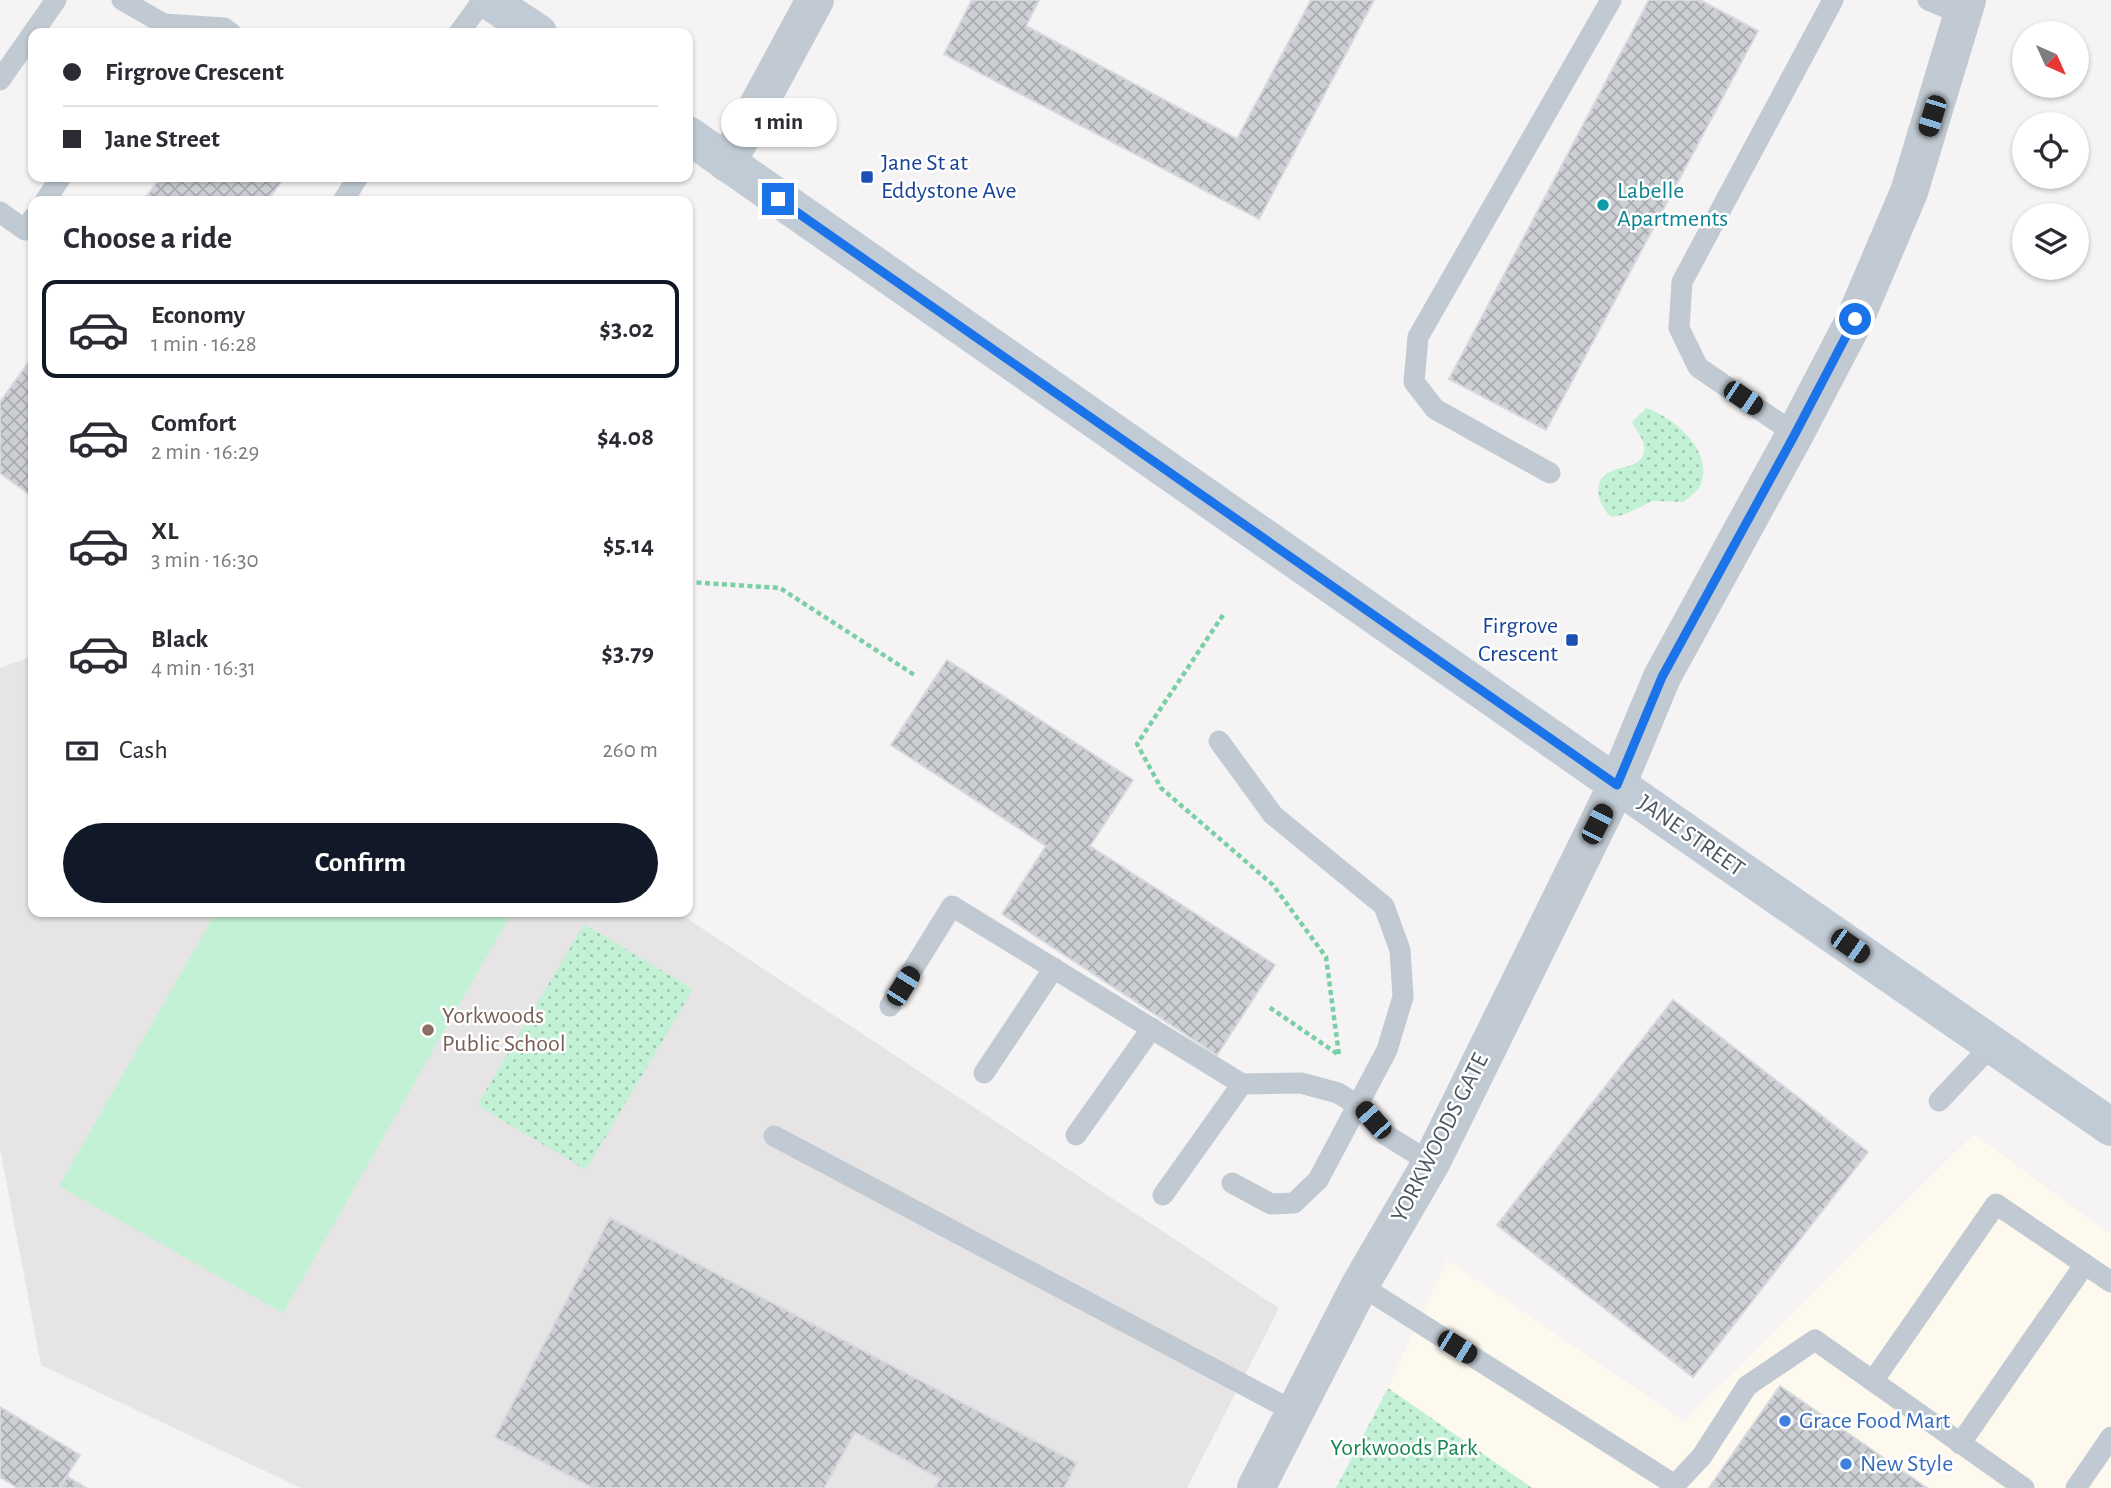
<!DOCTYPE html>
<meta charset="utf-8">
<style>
:root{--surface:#fff;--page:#f2f2f3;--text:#2b2b33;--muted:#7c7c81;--line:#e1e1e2;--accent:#111827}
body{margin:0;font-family:"Alegreya Sans",sans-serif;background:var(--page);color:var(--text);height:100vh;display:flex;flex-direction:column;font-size:26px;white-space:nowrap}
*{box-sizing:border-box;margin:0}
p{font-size:23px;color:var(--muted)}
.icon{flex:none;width:38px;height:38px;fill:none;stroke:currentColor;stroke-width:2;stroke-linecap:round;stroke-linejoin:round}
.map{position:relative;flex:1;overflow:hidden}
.side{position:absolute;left:28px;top:196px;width:665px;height:721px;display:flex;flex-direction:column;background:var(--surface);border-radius:14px;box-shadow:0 2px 5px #0004}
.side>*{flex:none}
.top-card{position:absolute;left:28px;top:28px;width:665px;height:154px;border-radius:14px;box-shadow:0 2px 5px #0004;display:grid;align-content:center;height:154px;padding:0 35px;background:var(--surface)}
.needle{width:46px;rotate:135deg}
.controls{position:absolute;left:2012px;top:21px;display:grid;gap:14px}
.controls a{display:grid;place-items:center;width:77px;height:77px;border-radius:50%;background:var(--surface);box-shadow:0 2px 5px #0004;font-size:35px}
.end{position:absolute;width:32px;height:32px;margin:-16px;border:9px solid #1a73e8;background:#fff;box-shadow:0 0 0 4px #fff}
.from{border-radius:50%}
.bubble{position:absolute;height:49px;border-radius:24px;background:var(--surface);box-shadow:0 2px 5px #0004;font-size:23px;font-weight:700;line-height:49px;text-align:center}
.car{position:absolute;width:21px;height:42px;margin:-21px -10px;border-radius:9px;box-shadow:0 0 5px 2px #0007;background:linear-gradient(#222 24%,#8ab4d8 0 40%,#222 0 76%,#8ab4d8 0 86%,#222 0)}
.top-card b{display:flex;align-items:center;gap:24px;height:66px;font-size:26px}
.top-card b+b{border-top:2px solid var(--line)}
.top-card i{width:18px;height:18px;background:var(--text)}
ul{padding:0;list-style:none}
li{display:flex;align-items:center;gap:21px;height:98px;margin:0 14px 10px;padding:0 21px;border:4px solid transparent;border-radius:14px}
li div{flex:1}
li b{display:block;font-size:26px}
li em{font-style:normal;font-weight:700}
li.current{border-color:var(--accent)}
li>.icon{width:63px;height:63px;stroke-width:1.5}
h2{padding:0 35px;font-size:32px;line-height:84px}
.pay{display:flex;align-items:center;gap:18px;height:77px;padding:0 35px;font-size:26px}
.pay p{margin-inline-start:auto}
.action{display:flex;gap:14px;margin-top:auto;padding:14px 35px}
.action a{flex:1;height:80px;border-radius:42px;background:var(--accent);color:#fff;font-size:28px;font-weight:700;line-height:80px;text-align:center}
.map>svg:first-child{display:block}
</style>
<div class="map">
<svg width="2111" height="1488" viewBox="0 0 2111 1488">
<defs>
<pattern id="grass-dots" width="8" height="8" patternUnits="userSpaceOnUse" patternTransform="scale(1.75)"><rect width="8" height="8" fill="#c3f1d5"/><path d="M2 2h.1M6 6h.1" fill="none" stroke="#a0c6b0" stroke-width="1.8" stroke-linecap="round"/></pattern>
<pattern id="building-cross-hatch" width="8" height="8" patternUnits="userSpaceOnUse" patternTransform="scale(1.75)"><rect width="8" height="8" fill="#cdcfd5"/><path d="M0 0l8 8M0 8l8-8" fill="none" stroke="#a8abb0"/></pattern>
</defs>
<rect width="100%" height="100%" fill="#f5f3f3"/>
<path fill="#fdf9ef" d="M 1974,1134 L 2111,1235 L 2111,1488 L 1532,1488 L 1388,1388 L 1447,1260 L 1684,1421 Z"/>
<path fill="#e6e4e5" d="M 33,656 L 33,912 L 677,912 L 1279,1308 L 1187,1488 L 301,1488 L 41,1365 L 0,1148 L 0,668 Z"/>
<g fill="url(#grass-dots)">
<path d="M 1646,408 C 1675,418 1715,452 1700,486 C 1697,492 1689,497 1684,502 L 1653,501 L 1623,515 L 1611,517 C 1598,505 1590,480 1612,471 C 1623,466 1646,467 1644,447 C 1644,439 1635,429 1632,422 Z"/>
<path d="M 584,924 L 693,989 L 586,1170 L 477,1105 Z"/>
<path d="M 1388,1388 L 1532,1488 L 1336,1488 Z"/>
</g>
<path fill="#c3f1d5" d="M 216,912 L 512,912 L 283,1313 L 59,1186 Z"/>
<g fill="url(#building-cross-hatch)" stroke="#d7d9de" stroke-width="2">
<path d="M 972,0 L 1039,0 L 1026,26 L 1237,139 L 1311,0 L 1374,0 L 1259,219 L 944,54 Z"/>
<path d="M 1649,0 L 1700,0 L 1758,31 L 1546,430 L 1449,379 Z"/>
<path d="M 161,177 L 283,177 L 284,178 L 267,201 L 143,201 Z"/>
<path d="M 33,356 L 33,497 L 0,473 L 0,402 Z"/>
<path d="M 947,660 L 1133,780 L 1090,846 L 1275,965 L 1217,1055 L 1002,914 L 1046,846 L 891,745 Z"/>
<path d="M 1673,1000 L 1868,1152 L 1693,1377 L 1497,1225 Z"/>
<path d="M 610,1218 L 1077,1463 L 1064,1488 L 935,1488 L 940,1479 L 855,1432 L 824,1488 L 593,1488 L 495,1437 Z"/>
<path d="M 1780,1386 L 1927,1488 L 1709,1488 Z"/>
<path d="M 0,1407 L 80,1455 L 59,1488 L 18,1488 L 0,1477 Z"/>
<path d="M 68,1475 L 67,1476 L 86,1488 L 59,1488 Z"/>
</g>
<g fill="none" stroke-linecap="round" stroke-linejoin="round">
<g stroke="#7ad0a6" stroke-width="4.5" stroke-dasharray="5 3.5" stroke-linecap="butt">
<path d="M 688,582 L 780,588 L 916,676"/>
<path d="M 1223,615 L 1137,744 L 1161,788 L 1273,885 L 1326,957 L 1339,1055 L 1269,1007"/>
</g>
<g stroke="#c1cad2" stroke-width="21">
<path d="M 122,0 L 164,24 L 224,28 L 231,33"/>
<path d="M 1928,0 L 1962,14"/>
<path d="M 459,33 L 483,0"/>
<path d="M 0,80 L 56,0"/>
<path d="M 45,201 L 61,177"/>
<path d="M 343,201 L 358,177"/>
<path d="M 0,212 L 25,230 L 33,218"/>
<path d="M 1795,434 L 1698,367 L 1679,328 L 1682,282 L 1833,0"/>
<path d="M 1550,473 L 1435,409 L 1414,382 L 1418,337 L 1611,0"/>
<path d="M 1219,741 L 1273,815 L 1384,906 L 1400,950 L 1403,997 L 1387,1050 L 1318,1180 L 1294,1203 L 1271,1204 L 1232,1183"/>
<path d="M 890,1006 L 952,906 L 1242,1084"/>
<path d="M 984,1073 L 1054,968"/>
<path d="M 1939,1101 L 1992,1045"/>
<path d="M 1076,1135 L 1152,1028"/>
<path d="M 774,1136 L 1295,1412"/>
<path d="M 1163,1195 L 1242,1084 L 1301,1083 L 1338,1093 L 1359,1106 L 1386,1135 L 1431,1163"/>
<path d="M 1360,1285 L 1675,1485 L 1702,1456 L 1747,1386 L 1815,1340 L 2024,1488"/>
<path d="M 1873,1381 L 1996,1204 L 2111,1282"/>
<path d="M 1960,1444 L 2085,1264"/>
<path d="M 2076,1488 L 2111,1437"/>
</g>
<path stroke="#c1cad2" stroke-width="38" d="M 1617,785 L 1662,677 L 1795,434 L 1855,319 L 1909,192 L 1967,0"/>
<g stroke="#c1cad2" stroke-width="38">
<path d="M 727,163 L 815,0"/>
<path d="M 1256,1488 L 1360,1285 L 1431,1163 L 1617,785"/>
</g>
<g stroke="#c1cbd6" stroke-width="38">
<path d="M 488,0 L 538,33"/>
<path d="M 688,135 L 1668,820 L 2111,1127"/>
</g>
</g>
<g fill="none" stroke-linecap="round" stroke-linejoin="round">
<path stroke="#1a73e8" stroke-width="9" d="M 778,199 L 1617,785 L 1662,677 L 1795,434 L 1855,319"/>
</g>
<g fill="#1a4fb4" stroke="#fff" stroke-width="2.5">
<rect x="860" y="170" width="14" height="14" rx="3.5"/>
<rect x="1565" y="633" width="14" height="14" rx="3.5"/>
</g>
<circle fill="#0f9aa8" stroke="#fff" stroke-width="2.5" cx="1603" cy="205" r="7"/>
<circle fill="#8d6e63" stroke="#fff" stroke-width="2.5" cx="428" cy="1030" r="7"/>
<g fill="#3f7fe0" stroke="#fff" stroke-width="2.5">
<circle cx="1785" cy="1421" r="7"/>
<circle cx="1846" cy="1464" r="7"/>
</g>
<g text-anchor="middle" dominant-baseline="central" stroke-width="5" stroke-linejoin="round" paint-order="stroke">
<g font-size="24" fill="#164399" stroke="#fff" text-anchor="start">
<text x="881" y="163">Jane St at<tspan x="881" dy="28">Eddystone Ave</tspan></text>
<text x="1558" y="626" text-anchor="end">Firgrove<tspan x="1558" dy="28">Crescent</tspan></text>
</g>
<g font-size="24" fill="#0d838f" stroke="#fff" text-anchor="start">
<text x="1617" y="191">Labelle<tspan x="1617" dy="28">Apartments</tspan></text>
</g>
<g font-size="24" fill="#4a5661" stroke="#fff">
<text transform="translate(1691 836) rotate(35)">JANE STREET</text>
<text transform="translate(1440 1138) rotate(-63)">YORKWOODS GATE</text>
</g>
<g font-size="24" fill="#785e54" stroke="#fff" text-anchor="start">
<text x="442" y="1016">Yorkwoods<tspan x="442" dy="28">Public School</tspan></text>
</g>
<g font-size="24" fill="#366cbe" stroke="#fff" text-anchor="start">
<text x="1799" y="1421">Grace Food Mart</text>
<text x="1860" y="1464">New Style</text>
</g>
<g font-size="24" fill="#17864f" stroke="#fff">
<text x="1404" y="1448">Yorkwoods Park</text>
</g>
</g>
</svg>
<div class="controls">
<a><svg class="needle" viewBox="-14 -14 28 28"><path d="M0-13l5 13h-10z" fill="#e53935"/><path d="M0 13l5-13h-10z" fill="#7c7c81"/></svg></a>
<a><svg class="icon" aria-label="locate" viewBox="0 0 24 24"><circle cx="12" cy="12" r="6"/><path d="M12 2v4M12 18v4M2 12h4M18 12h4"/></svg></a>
<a><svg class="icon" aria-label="layers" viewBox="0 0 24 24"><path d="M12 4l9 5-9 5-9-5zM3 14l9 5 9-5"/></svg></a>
</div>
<i class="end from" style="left:1855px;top:319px"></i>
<i class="end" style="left:778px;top:199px"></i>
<div class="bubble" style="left:721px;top:98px;width:116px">1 min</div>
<i class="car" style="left:1932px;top:116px;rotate:197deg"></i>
<i class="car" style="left:1743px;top:398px;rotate:124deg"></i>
<i class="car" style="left:1597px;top:824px;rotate:27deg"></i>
<i class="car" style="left:1850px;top:946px;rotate:125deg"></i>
<i class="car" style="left:903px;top:986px;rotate:32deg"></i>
<i class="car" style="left:1373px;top:1120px;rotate:318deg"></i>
<i class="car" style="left:1457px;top:1347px;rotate:122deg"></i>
<div class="top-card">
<b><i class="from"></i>Firgrove Crescent</b>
<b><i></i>Jane Street</b>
</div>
<section class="side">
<h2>Choose a ride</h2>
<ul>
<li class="current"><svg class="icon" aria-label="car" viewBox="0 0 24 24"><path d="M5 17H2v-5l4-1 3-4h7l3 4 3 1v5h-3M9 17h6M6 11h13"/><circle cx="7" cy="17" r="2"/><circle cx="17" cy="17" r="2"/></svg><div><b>Economy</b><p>1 min · 16:28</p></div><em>$3.02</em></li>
<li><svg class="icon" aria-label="car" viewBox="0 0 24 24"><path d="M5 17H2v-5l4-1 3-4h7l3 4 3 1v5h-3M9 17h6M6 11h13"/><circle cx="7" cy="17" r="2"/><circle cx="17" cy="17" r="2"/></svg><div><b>Comfort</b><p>2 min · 16:29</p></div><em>$4.08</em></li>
<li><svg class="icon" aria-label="car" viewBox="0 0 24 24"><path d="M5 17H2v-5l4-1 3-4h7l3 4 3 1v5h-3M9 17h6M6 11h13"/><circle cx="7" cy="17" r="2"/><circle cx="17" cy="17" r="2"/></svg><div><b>XL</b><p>3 min · 16:30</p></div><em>$5.14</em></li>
<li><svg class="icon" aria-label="car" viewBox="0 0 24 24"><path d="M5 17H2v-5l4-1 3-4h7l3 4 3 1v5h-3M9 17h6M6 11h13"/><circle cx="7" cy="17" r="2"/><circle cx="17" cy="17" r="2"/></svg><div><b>Black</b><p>4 min · 16:31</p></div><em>$3.79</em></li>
</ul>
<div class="pay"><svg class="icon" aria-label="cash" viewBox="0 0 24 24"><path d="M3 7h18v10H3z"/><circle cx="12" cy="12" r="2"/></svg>Cash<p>260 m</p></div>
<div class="action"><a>Confirm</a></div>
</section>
</div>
